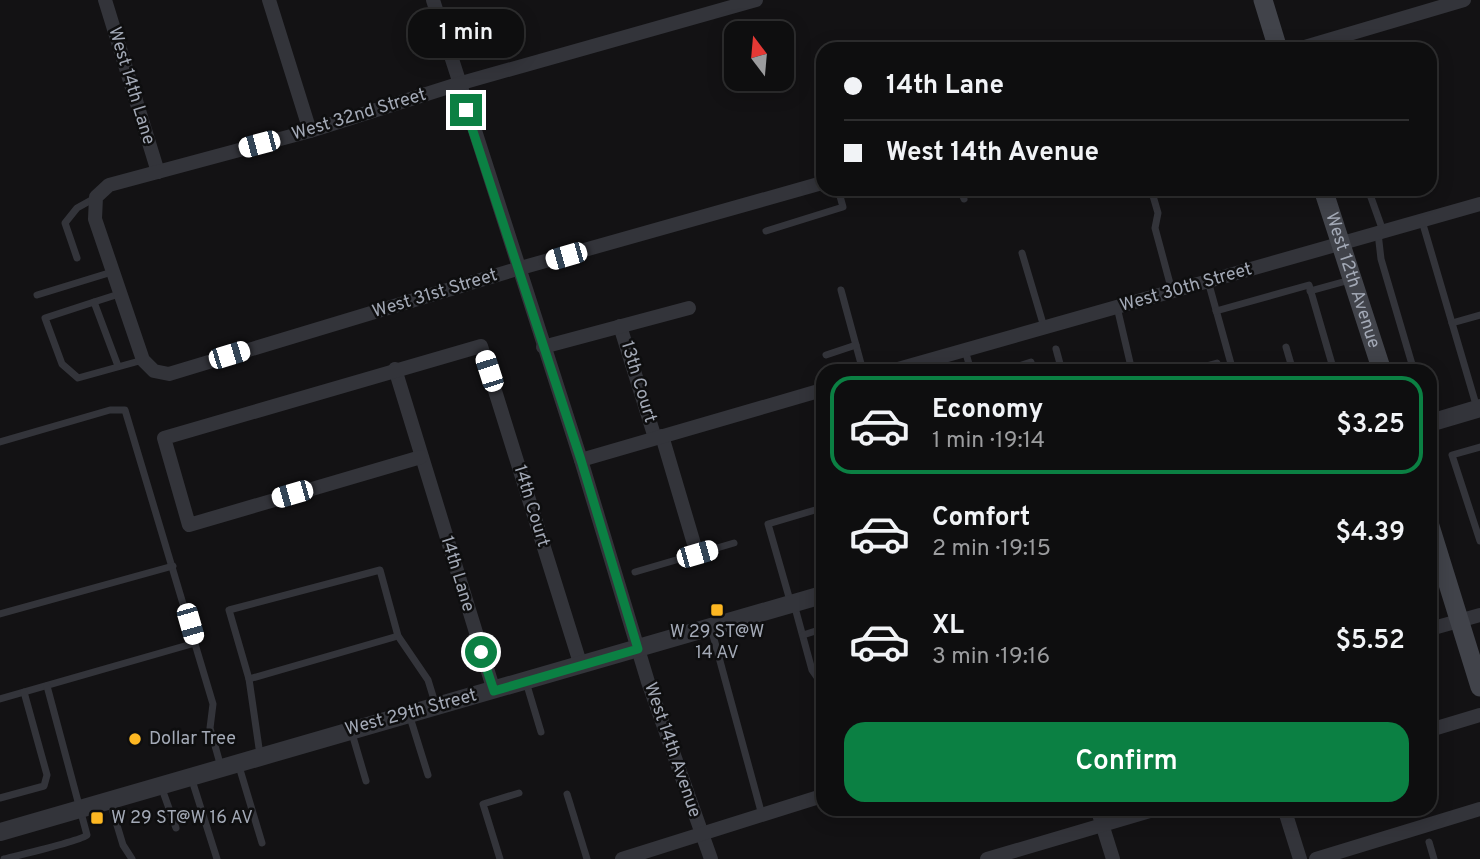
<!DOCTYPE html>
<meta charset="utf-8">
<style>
:root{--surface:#0e0e0f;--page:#1c1c1d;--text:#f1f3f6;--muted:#9b9c9e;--line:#2e2e2f;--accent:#0b8043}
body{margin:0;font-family:Overpass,sans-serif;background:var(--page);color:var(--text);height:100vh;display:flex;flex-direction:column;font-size:26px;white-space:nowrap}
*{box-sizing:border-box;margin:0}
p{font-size:23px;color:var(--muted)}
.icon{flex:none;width:38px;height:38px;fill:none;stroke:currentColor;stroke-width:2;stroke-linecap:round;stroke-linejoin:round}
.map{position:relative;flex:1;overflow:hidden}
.sheet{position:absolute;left:816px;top:364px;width:621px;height:452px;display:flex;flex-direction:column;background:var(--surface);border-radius:21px;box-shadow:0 4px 18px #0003,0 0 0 2px var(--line)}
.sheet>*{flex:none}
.banner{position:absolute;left:816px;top:42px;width:621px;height:154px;border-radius:21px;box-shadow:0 4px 18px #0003,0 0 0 2px var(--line);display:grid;align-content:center;height:154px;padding:0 28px;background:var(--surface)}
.needle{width:46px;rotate:344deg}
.tools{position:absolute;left:724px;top:21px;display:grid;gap:14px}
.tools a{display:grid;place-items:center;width:70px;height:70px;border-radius:14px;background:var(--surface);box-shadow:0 4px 18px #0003,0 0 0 2px var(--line);font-size:35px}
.end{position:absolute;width:32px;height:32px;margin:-16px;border:9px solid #0b8043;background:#fff;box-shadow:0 0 0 4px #fff}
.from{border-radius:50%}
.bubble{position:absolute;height:49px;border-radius:21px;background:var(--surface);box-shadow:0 4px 18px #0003,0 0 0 2px var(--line);font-size:23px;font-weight:600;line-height:49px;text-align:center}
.car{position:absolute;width:21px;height:42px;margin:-21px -10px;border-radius:9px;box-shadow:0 0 5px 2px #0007;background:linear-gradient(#fff 24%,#345 0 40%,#fff 0 76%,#345 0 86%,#fff 0)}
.banner b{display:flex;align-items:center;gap:24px;height:66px;font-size:26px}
.banner b+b{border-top:2px solid var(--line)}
.banner i{width:18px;height:18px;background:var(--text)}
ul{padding:12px 0 0;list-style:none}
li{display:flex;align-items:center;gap:21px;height:98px;margin:0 14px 10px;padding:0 14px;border:4px solid transparent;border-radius:21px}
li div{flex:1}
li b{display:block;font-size:26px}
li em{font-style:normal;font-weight:600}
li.current{border-color:var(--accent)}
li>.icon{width:63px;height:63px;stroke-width:1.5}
.action{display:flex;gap:14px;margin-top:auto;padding:14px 28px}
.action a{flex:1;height:80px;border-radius:21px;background:var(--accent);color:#fff;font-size:28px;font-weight:600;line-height:80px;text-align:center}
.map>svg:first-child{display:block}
</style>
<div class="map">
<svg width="1480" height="859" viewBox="0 0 1480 859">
<rect width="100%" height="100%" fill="#131214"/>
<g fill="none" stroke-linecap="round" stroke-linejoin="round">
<g stroke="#33343a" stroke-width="7">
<path d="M 960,189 L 964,199"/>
<path d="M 1151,189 L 1158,213 L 1155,228 L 1172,291"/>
<path d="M 1368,189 L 1383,231"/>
<path d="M 1422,221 L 1452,323"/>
<path d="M 766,231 L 843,207 L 838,189"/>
<path d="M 1378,233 L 1381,259 L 1414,371"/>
<path d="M 1022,253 L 1044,327"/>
<path d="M 77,258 L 65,223 L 77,208 L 95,198"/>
<path d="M 1208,281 L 1233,371"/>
<path d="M 841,290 L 863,371"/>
<path d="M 1310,291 L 1350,280"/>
<path d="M 37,295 L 112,272"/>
<path d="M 94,302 L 119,294"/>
<path d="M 1117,307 L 1132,371"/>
<path d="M 1216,311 L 1309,285 L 1334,371"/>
<path d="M 1286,347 L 1293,371"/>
<path d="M 1056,349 L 1062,371"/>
<path d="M 965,350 L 971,371"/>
<path d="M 826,355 L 856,345"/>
<path d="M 118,366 L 94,302 L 45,318 L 62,364 L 78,378 L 143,360"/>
<path d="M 1003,371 L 1031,362"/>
<path d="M 1188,371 L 1217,363"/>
<path d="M 1477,408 L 1452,323 L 1480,315"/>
<path d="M 0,442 L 110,410 L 125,410 L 213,704 L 210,728 L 221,767"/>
<path d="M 1480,447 L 1452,455 L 1480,541"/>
<path d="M 635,572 L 734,543"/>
<path d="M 791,604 L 768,524 L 822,508"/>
<path d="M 794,604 L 812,670 L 819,680 L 822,679"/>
<path d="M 0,614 L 173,566"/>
<path d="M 711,628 L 762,815"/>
<path d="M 803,635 L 822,629"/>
<path d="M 249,679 L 398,636"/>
<path d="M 526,682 L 541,732"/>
<path d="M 0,699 L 195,643"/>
<path d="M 409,714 L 428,775"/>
<path d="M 351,730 L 366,781"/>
<path d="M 260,755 L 249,679 L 229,610 L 380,570 L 398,636 L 428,680 L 436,706"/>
<path d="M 238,763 L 262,843"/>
<path d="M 191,777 L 217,859"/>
<path d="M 161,786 L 176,828"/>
<path d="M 567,794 L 587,859"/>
<path d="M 0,798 L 44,786 L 47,775 L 24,692"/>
<path d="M 110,802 L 123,845 L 132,859"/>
<path d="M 1429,842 L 1434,859"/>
<path d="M 4,859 C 19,855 81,841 87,835 L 47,686"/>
<path d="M 500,859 L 483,804 L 519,793"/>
</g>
<g stroke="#33343a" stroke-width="14">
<path d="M 105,0 L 158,172"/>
<path d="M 269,0 L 310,131"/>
<path d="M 433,0 L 581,460 L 648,682 L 711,859"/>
<path d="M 756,0 L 458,84 L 310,131 L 109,185 L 96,197 L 95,219 L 143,360 L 154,371 L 169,374 L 517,269 L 822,183"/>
<path d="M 1298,49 L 1464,0"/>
<path d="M 620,326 L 655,438"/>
<path d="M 543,347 L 689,308"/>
<path d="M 395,369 L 494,691"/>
<path d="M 891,371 L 1480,204"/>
<path d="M 662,436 L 697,554"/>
<path d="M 421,457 L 189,525 L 164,438 L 481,346 L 581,666"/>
<path d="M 581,460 L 822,390"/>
<path d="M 1430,629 L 1480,615"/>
<path d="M 1430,730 L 1480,715"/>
<path d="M 1097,808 L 1113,859"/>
<path d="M 1284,808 L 1300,859"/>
<path d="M 622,859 L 822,796"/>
<path d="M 987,859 L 1160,808"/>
<path d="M 1316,859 L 1480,809"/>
</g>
<g stroke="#33343a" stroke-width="18">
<path d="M 1430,423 L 1480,408"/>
<path d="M 0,832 L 822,595"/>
</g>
<g stroke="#41434a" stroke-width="19">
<path d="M 1263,0 L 1278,49"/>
<path id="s1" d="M 1323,189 L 1382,371"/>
<path d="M 1430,526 L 1480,687"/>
</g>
</g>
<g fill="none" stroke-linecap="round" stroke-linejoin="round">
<path stroke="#0b8043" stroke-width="9" d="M 466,110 L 581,460 L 638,649 L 494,691 L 481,652"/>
</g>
<g fill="#fdb722" stroke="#0e0e0f" stroke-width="2.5">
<rect x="710" y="603" width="14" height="14" rx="3.5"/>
<circle cx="135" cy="739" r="7"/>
<rect x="90" y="811" width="14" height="14" rx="3.5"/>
</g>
<g text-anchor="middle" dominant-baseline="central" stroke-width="5" stroke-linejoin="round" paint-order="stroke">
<g font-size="18" fill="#a3a9b6" stroke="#0e0e0f">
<text transform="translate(131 86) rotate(73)">West 14th Lane</text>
<text transform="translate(359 115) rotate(-17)">West 32nd Street</text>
<text stroke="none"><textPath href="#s1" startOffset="96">West 12th Avenue</textPath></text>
<text transform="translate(1186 288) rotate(-16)">West 30th Street</text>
<text transform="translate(435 294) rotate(-17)">West 31st Street</text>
<text transform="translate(638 382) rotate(73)">13th Court</text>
<text transform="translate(531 506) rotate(73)">14th Court</text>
<text transform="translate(457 574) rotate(73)">14th Lane</text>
<text transform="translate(411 713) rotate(-15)">West 29th Street</text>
<text transform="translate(672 750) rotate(71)">West 14th Avenue</text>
</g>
<g font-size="18" fill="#a3a9b6" stroke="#0e0e0f" text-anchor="start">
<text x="717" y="632" text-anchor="middle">W 29 ST@W<tspan x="717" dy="21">14 AV</tspan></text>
<text x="149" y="739">Dollar Tree</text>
<text x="111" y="818">W 29 ST@W 16 AV</text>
</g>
</g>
</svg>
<div class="tools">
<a><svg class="needle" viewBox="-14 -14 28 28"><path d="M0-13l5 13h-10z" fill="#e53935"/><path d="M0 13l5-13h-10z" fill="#9b9c9e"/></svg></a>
</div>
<i class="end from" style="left:481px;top:652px"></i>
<i class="end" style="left:466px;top:110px"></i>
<div class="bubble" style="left:408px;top:9px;width:116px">1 min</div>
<i class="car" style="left:259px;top:144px;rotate:255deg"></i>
<i class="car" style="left:566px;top:256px;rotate:254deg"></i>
<i class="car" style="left:229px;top:355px;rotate:73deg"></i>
<i class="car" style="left:489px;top:371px;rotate:342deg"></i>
<i class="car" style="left:292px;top:494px;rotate:254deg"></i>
<i class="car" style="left:697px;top:554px;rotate:74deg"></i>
<i class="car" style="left:190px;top:624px;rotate:164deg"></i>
<div class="banner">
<b><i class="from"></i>14th Lane</b>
<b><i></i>West 14th Avenue</b>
</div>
<section class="sheet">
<ul>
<li class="current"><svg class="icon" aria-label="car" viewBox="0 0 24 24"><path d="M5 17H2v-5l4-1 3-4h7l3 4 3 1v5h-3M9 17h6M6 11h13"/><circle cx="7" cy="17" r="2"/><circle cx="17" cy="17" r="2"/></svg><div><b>Economy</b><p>1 min · 19:14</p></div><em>$3.25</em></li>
<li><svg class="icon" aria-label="car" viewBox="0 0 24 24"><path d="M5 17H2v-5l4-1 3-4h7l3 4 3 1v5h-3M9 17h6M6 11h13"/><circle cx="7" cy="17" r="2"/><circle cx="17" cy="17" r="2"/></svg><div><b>Comfort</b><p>2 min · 19:15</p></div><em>$4.39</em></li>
<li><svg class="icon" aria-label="car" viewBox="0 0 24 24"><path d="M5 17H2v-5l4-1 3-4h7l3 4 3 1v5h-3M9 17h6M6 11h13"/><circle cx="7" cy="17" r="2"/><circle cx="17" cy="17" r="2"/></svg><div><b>XL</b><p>3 min · 19:16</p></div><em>$5.52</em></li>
</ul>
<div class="action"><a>Confirm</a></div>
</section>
</div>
